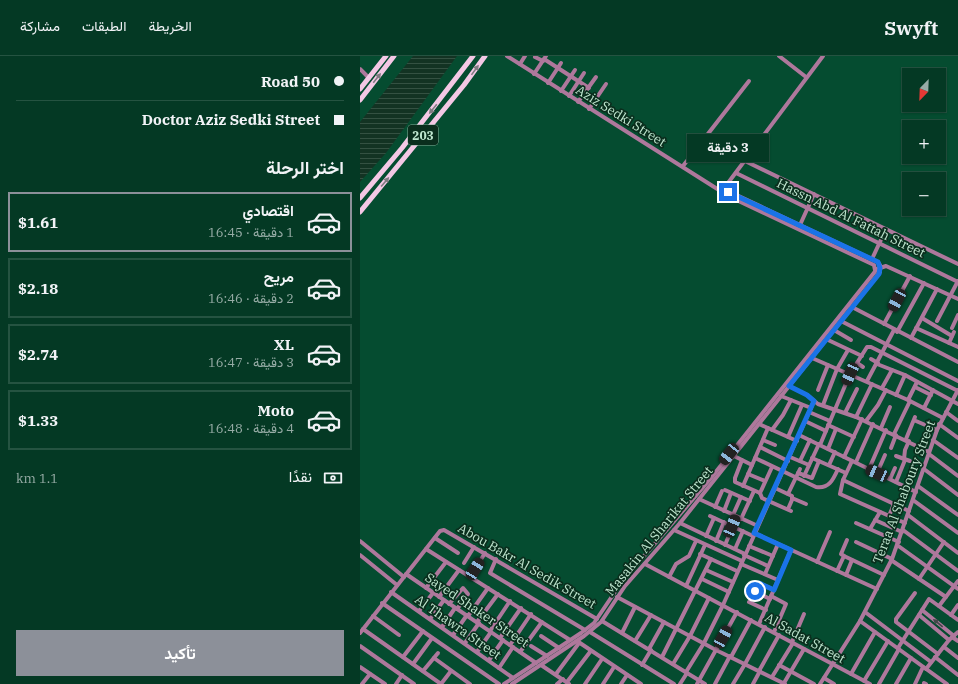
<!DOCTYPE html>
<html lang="ar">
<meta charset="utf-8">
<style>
:root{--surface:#043924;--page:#0d402c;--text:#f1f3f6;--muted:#97aca6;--line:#255341;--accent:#8c9099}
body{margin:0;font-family:"IBM Plex Serif",Vazirmatn,serif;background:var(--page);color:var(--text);direction:rtl;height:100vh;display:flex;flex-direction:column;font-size:15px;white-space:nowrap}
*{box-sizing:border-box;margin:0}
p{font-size:13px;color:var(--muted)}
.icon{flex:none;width:22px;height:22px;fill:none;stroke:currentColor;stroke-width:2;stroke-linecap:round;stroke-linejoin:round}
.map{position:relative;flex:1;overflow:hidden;direction:ltr}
.side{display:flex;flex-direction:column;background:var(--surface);width:360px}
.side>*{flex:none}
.guide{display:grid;align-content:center;height:88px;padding:0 16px;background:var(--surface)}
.needle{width:26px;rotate:203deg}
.fabs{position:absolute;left:542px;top:12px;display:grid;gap:8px}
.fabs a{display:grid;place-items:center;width:44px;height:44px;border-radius:0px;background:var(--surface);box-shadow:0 1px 3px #0004,0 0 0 1px var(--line);font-size:20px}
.end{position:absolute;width:18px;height:18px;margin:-9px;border:5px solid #1a73e8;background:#fff;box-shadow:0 0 0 2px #fff}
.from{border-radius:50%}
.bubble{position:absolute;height:28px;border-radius:0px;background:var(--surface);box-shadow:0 1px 3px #0004,0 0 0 1px var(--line);font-size:13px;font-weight:700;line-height:28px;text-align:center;direction:rtl}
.car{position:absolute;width:12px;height:24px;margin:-12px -6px;border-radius:5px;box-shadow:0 0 3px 1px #0007;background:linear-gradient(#222 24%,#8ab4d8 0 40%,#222 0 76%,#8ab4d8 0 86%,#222 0)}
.guide b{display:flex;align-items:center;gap:14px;height:38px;font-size:15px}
.guide b+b{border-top:1px solid var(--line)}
.guide i{width:10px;height:10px;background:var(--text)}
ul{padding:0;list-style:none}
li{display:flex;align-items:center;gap:12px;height:60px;margin:0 8px 6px;padding:0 8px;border:2px solid var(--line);border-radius:0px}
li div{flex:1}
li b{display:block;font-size:15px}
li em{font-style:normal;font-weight:700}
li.selected{border-color:var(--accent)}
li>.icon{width:36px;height:36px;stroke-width:1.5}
h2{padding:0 16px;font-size:18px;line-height:48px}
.pay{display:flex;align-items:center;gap:10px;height:44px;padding:0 16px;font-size:15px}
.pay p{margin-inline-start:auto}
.button{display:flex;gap:8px;margin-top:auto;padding:8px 16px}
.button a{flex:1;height:46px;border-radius:0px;background:var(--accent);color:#fff;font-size:16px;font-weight:700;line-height:46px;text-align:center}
header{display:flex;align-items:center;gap:24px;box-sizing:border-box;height:56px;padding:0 20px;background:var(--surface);border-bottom:1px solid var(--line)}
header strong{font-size:19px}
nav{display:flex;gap:22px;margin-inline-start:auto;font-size:14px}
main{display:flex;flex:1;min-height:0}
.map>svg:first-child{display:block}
</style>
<header>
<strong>Swyft</strong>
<nav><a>الخريطة</a><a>الطبقات</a><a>مشاركة</a></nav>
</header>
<main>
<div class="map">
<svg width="598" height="628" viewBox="0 0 598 628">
<defs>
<pattern id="water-rules" width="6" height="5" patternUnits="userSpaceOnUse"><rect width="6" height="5" fill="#133323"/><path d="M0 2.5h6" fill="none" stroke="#345142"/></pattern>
</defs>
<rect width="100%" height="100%" fill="#054c30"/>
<path fill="url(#water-rules)" d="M 53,0 L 97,0 L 26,97 L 0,126 L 0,66 Z"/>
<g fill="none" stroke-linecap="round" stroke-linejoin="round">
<g stroke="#ae789c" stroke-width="4">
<path d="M 147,0 L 370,141 L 514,209 L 515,214"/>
<path d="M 419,0 L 446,21"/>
<path d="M 175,1 L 183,5"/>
<path d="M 184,3 L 229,32"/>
<path d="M 160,8 L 165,0"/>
<path d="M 0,13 L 9,22"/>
<path d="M 174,18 L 186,0"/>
<path d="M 188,27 L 201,7"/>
<path d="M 201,35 L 215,14"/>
<path d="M 209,40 L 224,17"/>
<path d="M 218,46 L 236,21"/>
<path d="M 229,53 L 246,28"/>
<path d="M 385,105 L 598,208"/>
<path d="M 323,110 L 389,25"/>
<path d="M 376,117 L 598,226"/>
<path d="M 362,135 L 463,0"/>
<path d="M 440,169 L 454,138"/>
<path d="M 512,203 L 526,173"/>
<path d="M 490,250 L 598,306"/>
<path d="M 562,262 L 592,280"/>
<path d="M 481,265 L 598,325"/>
<path d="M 577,265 L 598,225"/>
<path d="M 524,268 L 550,220"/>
<path d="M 556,272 L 598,291"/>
<path d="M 592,272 L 598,259"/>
<path d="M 474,274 L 491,284"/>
<path d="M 537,276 L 564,227"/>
<path d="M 551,282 L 577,233"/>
<path d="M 466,283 L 502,300"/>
<path d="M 589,287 L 594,276"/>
<path d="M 452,302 L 548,344 L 583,362"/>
<path d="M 511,303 L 518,307"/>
<path d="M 497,307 L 503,311"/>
<path d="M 517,308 L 545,319 L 598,348"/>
<path d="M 507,325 L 534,274"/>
<path d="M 429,330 L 447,339 L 458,348 L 496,361 L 569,396"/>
<path d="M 555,331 L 571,339"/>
<path d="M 522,332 L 532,314"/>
<path d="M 458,334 L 468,309"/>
<path d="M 536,339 L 545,319"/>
<path d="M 421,340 L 451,352"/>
<path d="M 548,344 L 557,326"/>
<path d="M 463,349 L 477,313 L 488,294"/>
<path d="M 564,352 L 573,334"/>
<path d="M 449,356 L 470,365"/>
<path d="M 586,356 L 598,365"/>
<path d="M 485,357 L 497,333"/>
<path d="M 496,361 L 512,328"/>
<path d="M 445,365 L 466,375"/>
<path d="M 506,365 L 518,349 L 526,334"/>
<path d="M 556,365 L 577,374"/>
<path d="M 399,368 L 437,385"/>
<path d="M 579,368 L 598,382"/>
<path d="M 468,369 L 494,381"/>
<path d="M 521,372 L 530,351"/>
<path d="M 412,374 L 423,359 L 431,344"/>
<path d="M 534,378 L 550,345"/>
<path d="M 439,379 L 556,436"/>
<path d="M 428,381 L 442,349"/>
<path d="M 546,383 L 555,361"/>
<path d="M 403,384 L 415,389"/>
<path d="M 573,384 L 598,402"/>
<path d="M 460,389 L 490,318 L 507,291 L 511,291 L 598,335"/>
<path d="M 400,391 L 428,405"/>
<path d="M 531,392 L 536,379"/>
<path d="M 468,393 L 476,373"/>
<path d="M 569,398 L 598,420"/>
<path d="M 374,400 L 392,409"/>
<path d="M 536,400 L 550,405"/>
<path d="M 430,401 L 449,409"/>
<path d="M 484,401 L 502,363"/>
<path d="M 395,402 L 456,431 C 469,433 473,424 478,413"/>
<path d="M 452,402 L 486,417"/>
<path d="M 544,403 L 545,394 L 549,385"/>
<path d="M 382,404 L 375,422 L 375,426 L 400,437"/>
<path d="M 440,405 L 450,384"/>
<path d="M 492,405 L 483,424 L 480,438 L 545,467"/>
<path d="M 496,406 L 513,368"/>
<path d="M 469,409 L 475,396"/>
<path d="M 509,413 L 526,374"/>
<path d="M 564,413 L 598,439"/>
<path d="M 438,417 L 452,422 L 459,405"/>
<path d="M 517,417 L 525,399"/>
<path d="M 388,418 L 405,425"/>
<path d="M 444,420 L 459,388"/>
<path d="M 530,423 L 535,412"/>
<path d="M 483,424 L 549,455"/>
<path d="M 536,426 L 545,404"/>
<path d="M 383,430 L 408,372"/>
<path d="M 558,430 L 598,459"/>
<path d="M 415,432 L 432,440 L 432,444 L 428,453"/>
<path d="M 365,434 L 390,445"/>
<path d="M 400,437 L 402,442 L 431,455"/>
<path d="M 400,437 L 412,411"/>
<path d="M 428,438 L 440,413"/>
<path d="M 432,442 L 446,448"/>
<path d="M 339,443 L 398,470"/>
<path d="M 553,444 L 598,477"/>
<path d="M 355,451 L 362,435"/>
<path d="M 364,455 L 371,437"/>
<path d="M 373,459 L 381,441"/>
<path d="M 548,459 L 598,497"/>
<path d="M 350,460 L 393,480"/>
<path d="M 529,460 L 534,448"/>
<path d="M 381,463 L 394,435"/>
<path d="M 515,464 L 542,476"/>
<path d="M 320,467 L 385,498"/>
<path d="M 496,467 L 539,486"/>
<path d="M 510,473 L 520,456"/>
<path d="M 314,474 L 382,505"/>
<path d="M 543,474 L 598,515"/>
<path d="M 394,477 L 517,533"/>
<path d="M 346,480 L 354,462"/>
<path d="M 75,482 L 98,497"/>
<path d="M 0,485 L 44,521"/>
<path d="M 356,485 L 364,466"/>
<path d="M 496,486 L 532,503"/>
<path d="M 365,489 L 373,470"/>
<path d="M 537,489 L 598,533"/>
<path d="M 389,490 L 413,500"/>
<path d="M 66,493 L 210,584"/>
<path d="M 375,493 L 383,475"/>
<path d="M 340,498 L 377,515"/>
<path d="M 0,499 L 37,529"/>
<path d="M 384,499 L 408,510"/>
<path d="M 484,500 L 524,519"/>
<path d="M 136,503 L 130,517 L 225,574"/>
<path d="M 531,504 L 586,541"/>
<path d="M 457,506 L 470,476"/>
<path d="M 104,507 L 114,491"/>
<path d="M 285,508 L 510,628"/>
<path d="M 381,508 L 418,524"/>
<path d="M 115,513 L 125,497"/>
<path d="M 346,514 L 373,526"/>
<path d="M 477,515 L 484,500 L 481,498 L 487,484"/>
<path d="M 46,518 L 176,607"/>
<path d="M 405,518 L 418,488"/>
<path d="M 486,519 L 492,504"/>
<path d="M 309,521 L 316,508 L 329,500 L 336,485"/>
<path d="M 342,523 L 369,536"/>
<path d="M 559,523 L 584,486"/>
<path d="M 326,530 L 345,489"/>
<path d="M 66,532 L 86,506"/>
<path d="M 31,536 L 153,622"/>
<path d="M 555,537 L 536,563 L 536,566 L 578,598"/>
<path d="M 411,540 L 426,548 L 414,576"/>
<path d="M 79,541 L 99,514"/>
<path d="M 257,541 L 356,594 L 425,628"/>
<path d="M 410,543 L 396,536 L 394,533 L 396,529 L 399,527 L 414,534"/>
<path d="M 389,546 L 406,554"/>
<path d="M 22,547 L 139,628"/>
<path d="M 89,548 L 103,532 L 108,538 L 97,553"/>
<path d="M 579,550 L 598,525"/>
<path d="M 562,554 L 594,580"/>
<path d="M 59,555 L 73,537"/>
<path d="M 505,556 L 571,606"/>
<path d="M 559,559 L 589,584"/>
<path d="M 591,559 L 598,549"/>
<path d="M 13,560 L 39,579"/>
<path d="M 108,560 L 128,532"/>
<path d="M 70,563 L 84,544"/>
<path d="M 242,565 L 345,628"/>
<path d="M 500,565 L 587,628"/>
<path d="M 117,566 L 138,538"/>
<path d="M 399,568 L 431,494"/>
<path d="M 82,571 L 95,552"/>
<path d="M 3,573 L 81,628"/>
<path d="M 130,575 L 150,545"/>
<path d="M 230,576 L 314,628"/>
<path d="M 0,577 L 80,475 L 84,474 L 237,563"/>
<path d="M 262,577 L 275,551"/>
<path d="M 93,579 L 107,559"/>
<path d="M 181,580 L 199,592"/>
<path d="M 592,581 L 598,585"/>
<path d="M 140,582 L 161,552"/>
<path d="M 217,585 L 281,628"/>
<path d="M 275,585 L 291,559"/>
<path d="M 432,586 L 444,558"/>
<path d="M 105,587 L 119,567"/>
<path d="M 344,587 L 363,549 L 454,345"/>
<path d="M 150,589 L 171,558"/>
<path d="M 0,590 L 54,628"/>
<path d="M 171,590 L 187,600"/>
<path d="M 584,591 L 598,602"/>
<path d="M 538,592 L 569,543 L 598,564"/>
<path d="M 289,593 L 304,566"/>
<path d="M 117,596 L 131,576"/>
<path d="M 160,596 L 182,566"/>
<path d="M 43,601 L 63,575"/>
<path d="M 302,601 L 351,503"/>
<path d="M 371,601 L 391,564"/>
<path d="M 575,601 L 598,619"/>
<path d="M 74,602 L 110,628"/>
<path d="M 129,604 L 143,584"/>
<path d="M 53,608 L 72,582"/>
<path d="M 313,608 L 330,580 L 349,542"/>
<path d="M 385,608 L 405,571"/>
<path d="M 181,609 L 209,628"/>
<path d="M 282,609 L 291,594"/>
<path d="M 419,609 L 454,628"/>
<path d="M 0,611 L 25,628"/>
<path d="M 139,612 L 153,591"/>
<path d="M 566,613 L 589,584 L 598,576"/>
<path d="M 63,615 L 78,597"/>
<path d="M 399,615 L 419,579"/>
<path d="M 326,616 L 344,587"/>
<path d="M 196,618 L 219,587"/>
<path d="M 491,618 L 515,576"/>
<path d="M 412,621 L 433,587"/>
<path d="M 464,622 L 474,628"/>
<path d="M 504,625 L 528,585"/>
<path d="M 207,626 L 230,596"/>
<path d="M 424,627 L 444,593"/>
<path d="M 564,627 L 566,628"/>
<path d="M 2,628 L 10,618"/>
<path d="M 36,628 L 42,619"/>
<path d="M 81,628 L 91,615"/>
<path d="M 144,628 L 221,577 L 234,567 L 261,527 L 351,422 L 517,213 L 526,210 L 598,243"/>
<path d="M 152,628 L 224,580 L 241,566 L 265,530 L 320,467 L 520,216 L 520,209 L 518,206 L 368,135 L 364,136"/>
<path d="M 197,628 L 203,623"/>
<path d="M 225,628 L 242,603"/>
<path d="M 243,628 L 254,611"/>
<path d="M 261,628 L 267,619"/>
<path d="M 320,628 L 327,617"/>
<path d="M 337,628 L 377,556"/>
<path d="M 355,628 L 370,600"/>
<path d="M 373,628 L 385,608"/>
<path d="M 393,628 L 400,615"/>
<path d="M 460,628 L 500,565 L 532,503 L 577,374 L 598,334"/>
<path d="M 519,628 L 539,593"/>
<path d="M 536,628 L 551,602"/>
<path d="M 555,628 L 563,611"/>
</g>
<g stroke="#f4c8e5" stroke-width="5">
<path d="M 0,33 L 26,0"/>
<path d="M 0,44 L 34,0"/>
<path d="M 0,142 L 42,92 L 113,0"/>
<path d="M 0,156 L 104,29 L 125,0"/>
</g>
</g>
<defs><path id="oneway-solid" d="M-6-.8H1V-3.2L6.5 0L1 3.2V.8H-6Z"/></defs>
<g fill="#7f7b81">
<use href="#oneway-solid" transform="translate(115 14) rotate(-54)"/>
<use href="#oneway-solid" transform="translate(17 22) rotate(-52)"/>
<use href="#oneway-solid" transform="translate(73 53) rotate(129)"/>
<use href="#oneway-solid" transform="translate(25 126) rotate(-50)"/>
</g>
<use fill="#434849" href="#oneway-solid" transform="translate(578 567) rotate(-141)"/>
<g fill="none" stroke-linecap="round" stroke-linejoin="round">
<path stroke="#1a73e8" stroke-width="5" d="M 368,136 L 518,206 L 520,212 L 519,218 L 429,330 L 447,339 L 454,345 L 394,477 L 431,494 L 414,534 L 399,527 L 396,529 L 395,535"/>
</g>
<g text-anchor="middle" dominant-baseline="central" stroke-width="3.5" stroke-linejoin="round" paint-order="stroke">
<rect fill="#0a2e1d" stroke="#89af9a" stroke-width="1" x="48" y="69" width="30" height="20" rx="3"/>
<g font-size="12" font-weight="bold" fill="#bfe6cf">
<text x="63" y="79">203</text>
</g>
<g font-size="13" fill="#bfe6cf" stroke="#0a2e1d">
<text transform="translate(261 60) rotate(32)">Aziz Sedki Street</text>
<text transform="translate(491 162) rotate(26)">Hassn Abd Al Fattah Street</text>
<text transform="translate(544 436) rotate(-69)">Teraa Al Shaboury Street</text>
<text transform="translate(299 475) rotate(-51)">Masakin Al Sharikat Street</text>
<text transform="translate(167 510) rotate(30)">Abou Bakr Al Sedik Street</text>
<text transform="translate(117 554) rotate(34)">Sayed Shaker Street</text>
<text transform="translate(98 571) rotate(35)">Al Thawra Street</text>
<text transform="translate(445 582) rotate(29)">Al Sadat Street</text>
</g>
</g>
</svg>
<div class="fabs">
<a><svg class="needle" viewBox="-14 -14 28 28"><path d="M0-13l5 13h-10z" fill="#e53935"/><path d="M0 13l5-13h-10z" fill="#97aca6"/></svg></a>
<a>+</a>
<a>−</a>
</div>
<i class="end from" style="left:395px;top:535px"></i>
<i class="end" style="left:368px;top:136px"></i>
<div class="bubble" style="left:327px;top:78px;width:82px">3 دقيقة</div>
<i class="car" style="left:537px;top:244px;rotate:208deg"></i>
<i class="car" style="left:490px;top:318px;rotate:204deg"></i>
<i class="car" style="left:369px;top:398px;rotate:218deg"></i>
<i class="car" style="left:517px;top:417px;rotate:294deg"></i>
<i class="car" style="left:372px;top:470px;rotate:23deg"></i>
<i class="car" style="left:115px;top:513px;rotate:32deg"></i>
<i class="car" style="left:363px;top:581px;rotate:29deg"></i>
</div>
<section class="side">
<div class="guide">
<b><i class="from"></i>Road 50</b>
<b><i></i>Doctor Aziz Sedki Street</b>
</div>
<h2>اختر الرحلة</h2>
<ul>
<li class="selected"><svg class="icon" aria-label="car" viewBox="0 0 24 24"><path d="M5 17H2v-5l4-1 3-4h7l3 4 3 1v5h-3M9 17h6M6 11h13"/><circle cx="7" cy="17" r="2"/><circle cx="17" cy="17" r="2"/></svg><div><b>اقتصادي</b><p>1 دقيقة · 16:45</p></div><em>$1.61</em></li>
<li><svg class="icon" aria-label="car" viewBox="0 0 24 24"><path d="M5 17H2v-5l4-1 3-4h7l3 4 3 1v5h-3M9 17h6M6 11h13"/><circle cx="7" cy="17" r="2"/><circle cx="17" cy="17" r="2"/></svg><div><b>مريح</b><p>2 دقيقة · 16:46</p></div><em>$2.18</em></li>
<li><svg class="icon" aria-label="car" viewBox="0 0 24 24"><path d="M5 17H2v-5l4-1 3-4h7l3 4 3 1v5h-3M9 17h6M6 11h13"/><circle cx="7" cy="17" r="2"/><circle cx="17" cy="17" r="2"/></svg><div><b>XL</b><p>3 دقيقة · 16:47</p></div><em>$2.74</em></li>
<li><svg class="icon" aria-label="car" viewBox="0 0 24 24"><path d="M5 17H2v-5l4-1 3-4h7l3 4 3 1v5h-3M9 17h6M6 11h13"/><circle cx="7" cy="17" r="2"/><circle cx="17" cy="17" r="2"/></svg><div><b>Moto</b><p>4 دقيقة · 16:48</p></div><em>$1.33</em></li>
</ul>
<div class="pay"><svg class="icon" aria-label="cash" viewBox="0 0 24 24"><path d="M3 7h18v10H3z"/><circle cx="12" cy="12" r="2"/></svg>نقدًا<p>1.1 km</p></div>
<div class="button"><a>تأكيد</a></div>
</section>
</main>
